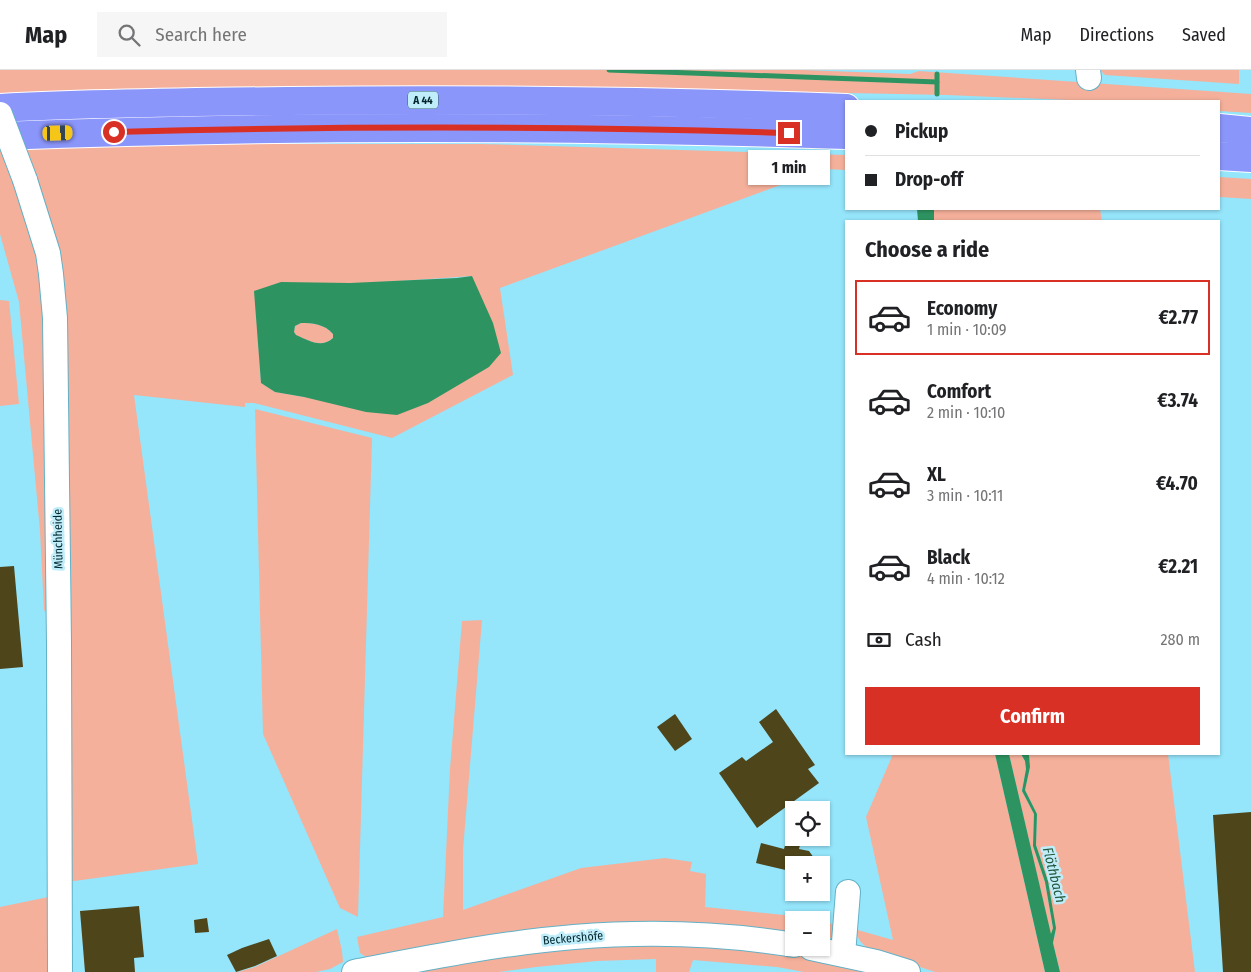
<!DOCTYPE html>
<meta charset="utf-8">
<style>
:root{--surface:#fff;--page:#f6f6f6;--text:#202124;--muted:#757577;--line:#e0e0e0;--accent:#d93025}
body{margin:0;font-family:"Fira Sans Condensed",sans-serif;background:var(--page);color:var(--text);height:100vh;display:flex;flex-direction:column;font-size:19px;white-space:nowrap}
*{box-sizing:border-box;margin:0}
p{font-size:16px;color:var(--muted)}
.icon{flex:none;width:28px;height:28px;fill:none;stroke:currentColor;stroke-width:2;stroke-linecap:round;stroke-linejoin:round}
.map{position:relative;flex:1;overflow:hidden}
.panel{position:absolute;left:845px;top:150px;width:375px;height:535px;display:flex;flex-direction:column;background:var(--surface);border-radius:0px;box-shadow:0 1px 4px #0004}
.panel>*{flex:none}
.banner{position:absolute;left:845px;top:30px;width:375px;height:110px;border-radius:0px;box-shadow:0 1px 4px #0004;display:grid;align-content:center;height:110px;padding:0 20px;background:var(--surface)}
.fabs{position:absolute;left:785px;top:731px;display:grid;gap:10px}
.fabs a{display:grid;place-items:center;width:45px;height:45px;border-radius:0px;background:var(--surface);box-shadow:0 1px 4px #0004;font-size:25px}
.end{position:absolute;width:22px;height:22px;margin:-11px;border:6px solid #d93025;background:#fff;box-shadow:0 0 0 2px #fff}
.from{border-radius:50%}
.bubble{position:absolute;height:35px;border-radius:0px;background:var(--surface);box-shadow:0 1px 4px #0004;font-size:16px;font-weight:700;line-height:35px;text-align:center}
.car{position:absolute;width:15px;height:30px;margin:-15px -8px;border-radius:6px;box-shadow:0 0 4px 1px #0007;background:linear-gradient(#f5c518 24%,#345 0 40%,#f5c518 0 76%,#345 0 86%,#f5c518 0)}
.banner b{display:flex;align-items:center;gap:18px;height:48px;font-size:19px}
.banner b+b{border-top:1px solid var(--line)}
.banner i{width:12px;height:12px;background:var(--text)}
ul{padding:0;list-style:none}
li{display:flex;align-items:center;gap:15px;height:75px;margin:0 10px 8px;padding:0 10px;border:2px solid transparent;border-radius:0px}
li div{flex:1}
li b{display:block;font-size:19px}
li em{font-style:normal;font-weight:700}
li.current{border-color:var(--accent)}
li>.icon{width:45px;height:45px;stroke-width:1.5}
h2{padding:0 20px;font-size:22px;line-height:60px}
.pay{display:flex;align-items:center;gap:12px;height:55px;padding:0 20px;font-size:19px}
.pay p{margin-inline-start:auto}
.cta{display:flex;gap:10px;margin-top:auto;padding:10px 20px}
.cta a{flex:1;height:58px;border-radius:0px;background:var(--accent);color:#fff;font-size:20px;font-weight:700;line-height:58px;text-align:center}
header{display:flex;align-items:center;gap:30px;box-sizing:border-box;height:70px;padding:0 25px;background:var(--surface);border-bottom:1px solid var(--line)}
header strong{font-size:24px}
nav{display:flex;gap:28px;margin-inline-start:auto;font-size:18px}
.search{width:350px;height:45px;background:var(--page);display:flex;align-items:center;gap:12px;box-sizing:border-box;padding:0 18px;border-radius:0px;color:var(--muted);font-size:19px}
.map>svg:first-child{display:block}
</style>
<header>
<strong>Map</strong>
<div class="search"><svg class="icon" aria-label="search" viewBox="0 0 24 24"><circle cx="10" cy="10" r="6"/><path d="M15 15l6 6"/></svg>Search here</div>
<nav><a>Map</a><a>Directions</a><a>Saved</a></nav>
</header>
<div class="map">
<svg width="1251" height="902" viewBox="0 0 1251 902">
<rect width="100%" height="100%" fill="#95e5fb"/>
<g fill="#f5b09b" fill-rule="evenodd">
<path d="M 0,0 L 803,0 L 910,4 L 919,1 L 1251,24 L 1251,43 L 1219,41 L 1219,31 L 1093,31 L 946,25 L 498,16 L 264,17 L 23,26 L 0,23 Z"/>
<path d="M 1100,0 L 1239,0 L 1239,14 L 1105,5 Z"/>
<path d="M 96,74 L 481,74 L 846,85 L 846,100 L 824,99 L 500,218 L 513,305 L 392,368 L 254,333 L 245,333 L 245,337 L 134,325 L 198,794 L 67,812 L 42,197 L 52,551 L 44,540 L 40,461 L 19,232 L 0,164 L 0,80 ZM 472,206 L 304,327 L 276,322 L 261,313 L 255,221 Z"/>
<path d="M 1219,107 L 1251,109 L 1251,129 L 1219,127 Z"/>
<path d="M 934,139 L 1100,139 L 1102,151 L 934,151 Z"/>
<path d="M 0,230 L 9,231 L 19,334 L 0,336 Z"/>
<path d="M 301,253 C 313,253 325,254 333,264 L 333,268 C 321,279 308,270 295,265 L 294,262 L 295,256 Z"/>
<path d="M 255,339 L 372,368 L 358,847 L 340,838 L 263,664 Z"/>
<path d="M 482,550 L 463,780 L 463,840 L 581,798 L 665,788 L 692,792 L 690,801 L 706,804 L 705,837 L 784,845 L 812,850 L 794,850 L 794,865 L 369,889 L 360,883 L 357,867 L 443,847 L 450,699 L 462,551 Z"/>
<path d="M 893,684 L 995,684 L 1045,902 L 935,902 L 869,880 L 860,871 L 854,859 L 893,870 L 866,747 Z"/>
<path d="M 1009,684 L 1021,684 L 1025,691 L 1026,699 L 1022,721 L 1034,744 L 1033,776 L 1045,812 L 1053,858 L 1051,866 Z"/>
<path d="M 1029,684 L 1168,684 L 1195,902 L 1060,902 L 1053,873 L 1055,865 L 1048,811 L 1036,775 L 1037,744 L 1025,720 L 1030,697 Z"/>
<path d="M 53,826 L 53,902 L 0,902 L 0,837 Z"/>
<path d="M 821,852 L 841,855 C 837,865 832,870 821,869 Z"/>
<path d="M 337,859 L 342,881 L 343,892 L 330,899 L 316,902 L 238,902 L 255,897 Z"/>
<path d="M 603,874 L 748,875 L 824,887 L 874,902 L 804,902 L 777,897 L 693,890 L 689,902 L 656,902 L 656,889 L 597,891 L 536,897 L 499,902 L 412,902 L 540,879 Z"/>
</g>
<g fill="#2d9461" fill-rule="evenodd">
<path d="M 917,139 L 934,139 L 934,151 L 918,151 Z"/>
<path d="M 472,206 L 493,253 L 501,283 L 489,297 L 428,333 L 397,345 L 366,342 L 304,327 L 275,322 L 261,313 L 254,221 L 281,212 L 350,213 L 457,208 ZM 301,253 C 312,253 325,254 333,264 L 333,268 C 321,279 308,270 296,265 L 294,262 L 295,256 Z"/>
<path d="M 995,684 L 1009,684 L 1051,864 L 1053,858 L 1045,812 L 1033,776 L 1034,744 L 1022,721 L 1026,699 L 1025,691 L 1021,684 L 1029,684 L 1030,697 L 1025,720 L 1037,744 L 1036,775 L 1048,811 L 1056,858 L 1053,873 L 1060,902 L 1045,902 Z"/>
</g>
<g fill="none" stroke-linecap="round" stroke-linejoin="round">
<g stroke="#2d9461" stroke-width="5">
<path d="M 609,0 L 937,12"/>
<path d="M 937,24 L 937,4"/>
</g>
</g>
<g fill="#4e451b">
<path d="M 14,496 L 23,597 L 0,599 L 0,497 Z"/>
<path d="M 776,639 L 815,695 L 808,699 L 819,713 L 757,758 L 719,703 L 742,687 L 746,691 L 773,672 L 759,652 Z"/>
<path d="M 675,644 L 692,669 L 675,681 L 657,657 Z"/>
<path d="M 1251,742 L 1251,902 L 1223,902 L 1213,745 Z"/>
<path d="M 787,768 L 801,771 L 799,779 L 809,781 L 819,795 L 794,795 L 794,802 L 756,793 L 761,773 L 784,779 Z"/>
<path d="M 139,836 L 144,887 L 134,888 L 135,902 L 85,902 L 80,841 Z"/>
<path d="M 207,848 L 209,862 L 195,863 L 194,850 Z"/>
<path d="M 269,869 L 277,886 L 255,896 L 236,902 L 227,885 L 242,878 Z"/>
</g>
<g fill="none" stroke-linecap="round" stroke-linejoin="round">
<defs>
<g id="minor">
<path d="M 1088,0 L 1089,8"/>
<path d="M 25,110 L 48,183 L 51,204 L 55,248 L 59,573 L 60,902"/>
<path d="M 811,878 L 876,892 L 908,902"/>
<path d="M 843,884 L 848,822"/>
<path d="M 354,902 C 427,888 500,873 574,867 C 648,861 721,863 794,875"/>
</g>
<g id="highway">
<path d="M 0,38 C 96,33 193,32 289,31 C 475,29 661,31 846,38"/>
<path d="M 1219,58 L 1251,61"/>
<path d="M 0,66 C 282,55 564,56 846,65"/>
<path d="M 1219,86 L 1251,88"/>
</g>
</defs>
<use href="#minor" stroke="#62b1c6" stroke-width="26"/>
<use href="#highway" stroke="#fff" stroke-width="30"/>
<use href="#minor" stroke="#fff" stroke-width="24"/>
<use href="#highway" stroke="#8b96fa" stroke-width="28"/>
<defs>
<path id="minor-bridge" d="M 0,44 L 25,110"/>
</defs>
<use href="#minor-bridge" stroke="#62b1c6" stroke-width="26" stroke-linecap="butt"/>
<use href="#minor-bridge" stroke="#fff" stroke-width="24"/>
</g>
<g fill="none" stroke-linecap="round" stroke-linejoin="round">
<path stroke="#d93025" stroke-width="6" d="M 114,62 C 339,56 564,56 789,63"/>
</g>
<g text-anchor="middle" dominant-baseline="central" stroke-width="5" stroke-linejoin="round" paint-order="stroke">
<rect fill="#bfedfa" stroke="#3b626b" stroke-width="1" x="408" y="21.5" width="30" height="17" rx="4"/>
<g font-size="11" font-weight="bold" fill="#03262e">
<text x="423" y="30">A 44</text>
</g>
<g font-size="12" fill="#03262e" stroke="#bfedfa">
<text transform="translate(58 469) rotate(-91)">Münchheide</text>
<text transform="translate(573 868) rotate(-5)">Beckershöfe</text>
</g>
<g font-size="14" font-style="italic" fill="#23573b" stroke="#bfedfa">
<text transform="translate(1054 805) rotate(76)">Flöthbach</text>
</g>
</g>
</svg>
<div class="fabs">
<a><svg class="icon" aria-label="locate" viewBox="0 0 24 24"><circle cx="12" cy="12" r="6"/><path d="M12 2v4M12 18v4M2 12h4M18 12h4"/></svg></a>
<a>+</a>
<a>−</a>
</div>
<i class="end from" style="left:114px;top:62px"></i>
<i class="end" style="left:789px;top:63px"></i>
<div class="bubble" style="left:748px;top:80px;width:82px">1 min</div>
<i class="car" style="left:58px;top:63px;rotate:88deg"></i>
<div class="banner">
<b><i class="from"></i>Pickup</b>
<b><i></i>Drop-off</b>
</div>
<section class="panel">
<h2>Choose a ride</h2>
<ul>
<li class="current"><svg class="icon" aria-label="car" viewBox="0 0 24 24"><path d="M5 17H2v-5l4-1 3-4h7l3 4 3 1v5h-3M9 17h6M6 11h13"/><circle cx="7" cy="17" r="2"/><circle cx="17" cy="17" r="2"/></svg><div><b>Economy</b><p>1 min · 10:09</p></div><em>€2.77</em></li>
<li><svg class="icon" aria-label="car" viewBox="0 0 24 24"><path d="M5 17H2v-5l4-1 3-4h7l3 4 3 1v5h-3M9 17h6M6 11h13"/><circle cx="7" cy="17" r="2"/><circle cx="17" cy="17" r="2"/></svg><div><b>Comfort</b><p>2 min · 10:10</p></div><em>€3.74</em></li>
<li><svg class="icon" aria-label="car" viewBox="0 0 24 24"><path d="M5 17H2v-5l4-1 3-4h7l3 4 3 1v5h-3M9 17h6M6 11h13"/><circle cx="7" cy="17" r="2"/><circle cx="17" cy="17" r="2"/></svg><div><b>XL</b><p>3 min · 10:11</p></div><em>€4.70</em></li>
<li><svg class="icon" aria-label="car" viewBox="0 0 24 24"><path d="M5 17H2v-5l4-1 3-4h7l3 4 3 1v5h-3M9 17h6M6 11h13"/><circle cx="7" cy="17" r="2"/><circle cx="17" cy="17" r="2"/></svg><div><b>Black</b><p>4 min · 10:12</p></div><em>€2.21</em></li>
</ul>
<div class="pay"><svg class="icon" aria-label="cash" viewBox="0 0 24 24"><path d="M3 7h18v10H3z"/><circle cx="12" cy="12" r="2"/></svg>Cash<p>280 m</p></div>
<div class="cta"><a>Confirm</a></div>
</section>
</div>
